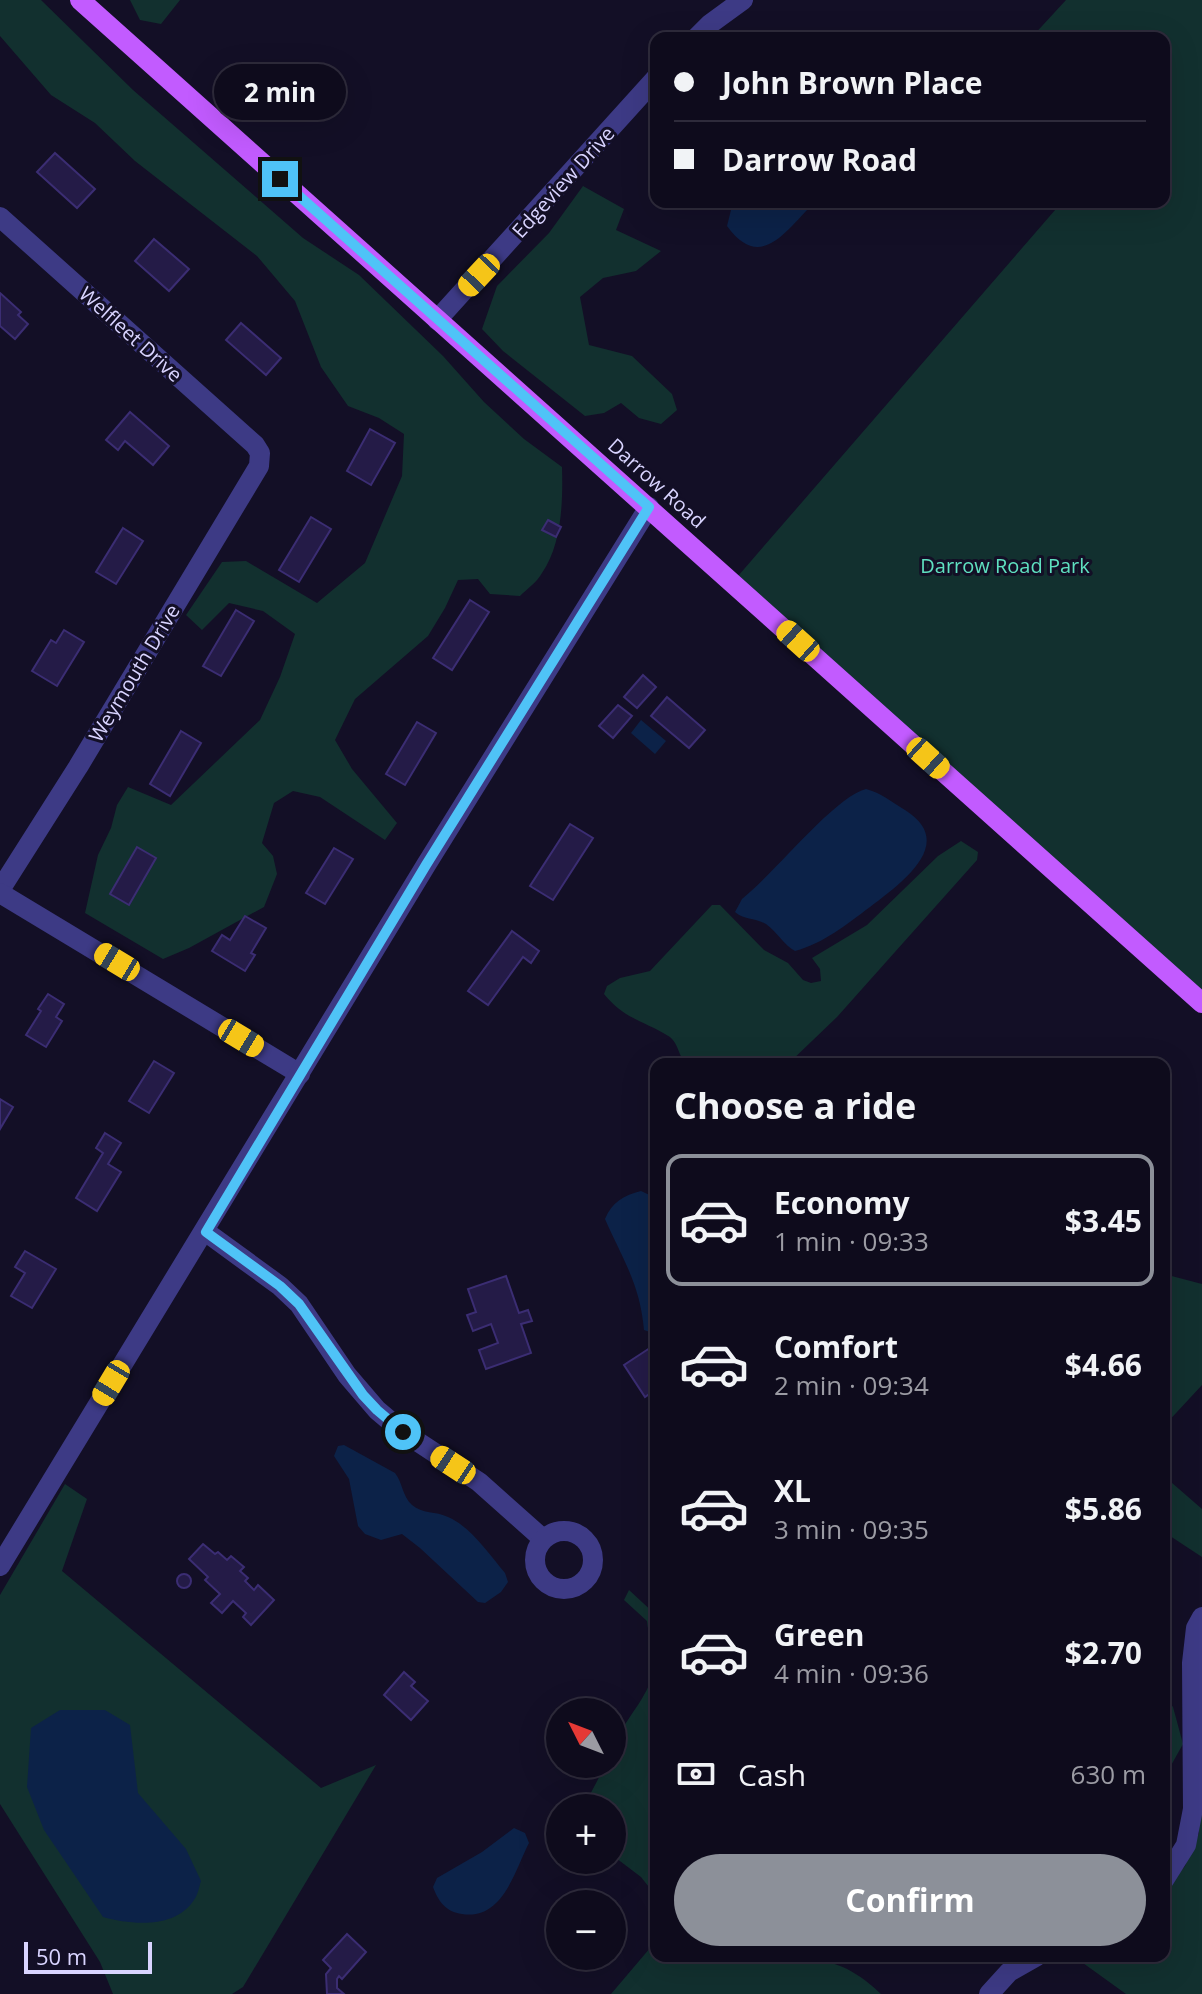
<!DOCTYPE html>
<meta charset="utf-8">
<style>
:root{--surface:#0e0b1c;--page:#1c1929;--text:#f1f3f6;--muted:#9b9ba3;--line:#2e2b3b;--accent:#8c9099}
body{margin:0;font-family:"Open Sans",sans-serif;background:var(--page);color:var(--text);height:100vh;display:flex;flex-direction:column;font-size:30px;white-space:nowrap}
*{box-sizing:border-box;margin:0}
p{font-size:26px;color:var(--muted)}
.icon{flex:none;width:44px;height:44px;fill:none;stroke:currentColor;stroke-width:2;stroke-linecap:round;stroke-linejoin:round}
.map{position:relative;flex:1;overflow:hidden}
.panel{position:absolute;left:650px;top:1058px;width:520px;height:904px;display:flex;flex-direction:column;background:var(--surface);border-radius:16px;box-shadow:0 8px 32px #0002,0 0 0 2px var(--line)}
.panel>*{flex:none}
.banner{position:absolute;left:650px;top:32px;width:520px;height:176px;border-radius:16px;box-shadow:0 8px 32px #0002,0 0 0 2px var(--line);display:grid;align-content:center;height:176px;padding:0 24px;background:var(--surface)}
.needle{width:52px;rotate:312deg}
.fabs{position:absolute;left:546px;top:1698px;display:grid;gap:16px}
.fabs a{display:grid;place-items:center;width:80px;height:80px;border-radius:50%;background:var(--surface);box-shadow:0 8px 32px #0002,0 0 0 2px var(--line);font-size:40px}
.scale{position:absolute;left:24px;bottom:20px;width:128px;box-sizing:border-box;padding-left:8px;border:4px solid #d9d4ff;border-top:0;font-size:22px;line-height:28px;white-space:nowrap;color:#d9d4ff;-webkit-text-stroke:6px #130f26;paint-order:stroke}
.end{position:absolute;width:36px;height:36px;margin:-18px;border:10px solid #4fc3f7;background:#111;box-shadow:0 0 0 4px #111}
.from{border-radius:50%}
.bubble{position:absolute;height:56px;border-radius:28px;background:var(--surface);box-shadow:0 8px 32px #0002,0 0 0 2px var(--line);font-size:26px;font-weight:700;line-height:56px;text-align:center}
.car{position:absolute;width:24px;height:48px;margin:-24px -12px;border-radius:10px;box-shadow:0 0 6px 2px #0007;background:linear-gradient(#f5c518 24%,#345 0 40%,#f5c518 0 76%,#345 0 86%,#f5c518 0)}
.banner b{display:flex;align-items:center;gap:28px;height:76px;font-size:30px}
.banner b+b{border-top:2px solid var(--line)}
.banner i{width:20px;height:20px;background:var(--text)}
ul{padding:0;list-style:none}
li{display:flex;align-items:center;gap:24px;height:132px;margin:0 16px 12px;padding:0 8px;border:4px solid transparent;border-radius:16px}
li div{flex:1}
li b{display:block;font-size:30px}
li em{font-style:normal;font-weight:700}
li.active{border-color:var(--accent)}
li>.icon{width:72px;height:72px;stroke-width:1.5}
h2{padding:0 24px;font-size:36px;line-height:96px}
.pay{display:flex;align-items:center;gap:20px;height:88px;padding:0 24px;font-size:30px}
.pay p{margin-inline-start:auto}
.cta{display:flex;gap:16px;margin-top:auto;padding:16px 24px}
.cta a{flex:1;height:92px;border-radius:48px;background:var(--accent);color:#fff;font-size:32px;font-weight:700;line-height:92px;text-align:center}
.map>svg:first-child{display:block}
</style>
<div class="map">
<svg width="1202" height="1994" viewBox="0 0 1202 1994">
<rect width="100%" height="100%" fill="#130f26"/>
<g fill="#12302f">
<path d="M 0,0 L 41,0 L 133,90 L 303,238 L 359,275 L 443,356 L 484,402 L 524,439 L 562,467 C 563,501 562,544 542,573 C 537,582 527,589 520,596 L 490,594 L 478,579 L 458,580 L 445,608 L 428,636 L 355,699 L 335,740 L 352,769 L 397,823 L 385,840 L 320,797 L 293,791 L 274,803 L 262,843 L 273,856 L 277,874 L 264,907 L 189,948 L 163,959 L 85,913 L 98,855 L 111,828 L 117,805 L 128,787 L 171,805 L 260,720 L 280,677 L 295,634 L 263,611 L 229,603 L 202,630 L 186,615 L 222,562 L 246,561 L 317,603 L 365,563 L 402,476 L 404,434 L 379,418 L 348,406 L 321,367 L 295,301 L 257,256 L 135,161 L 95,123 L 51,95 L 0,36 Z"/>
<path d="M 130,0 L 180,0 L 161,24 L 140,20 Z"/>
<path d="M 1066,0 L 1202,0 L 1202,1003 L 732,583 L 1062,202 L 1164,202 L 1164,38 L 1031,38 Z"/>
<path d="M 583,186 L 624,209 L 616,230 L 661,251 L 636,271 L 603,278 L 580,297 L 589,345 L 632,356 L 672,394 L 677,410 L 661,424 L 639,418 L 621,403 L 604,413 L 585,416 L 503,351 L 482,329 L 497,286 L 549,233 Z"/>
<path d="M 961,841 L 978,852 L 977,860 L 837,1017 L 788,1064 L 687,1064 C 678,1057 679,1044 670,1037 C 645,1021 625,1020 604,994 L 607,986 L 620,978 L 650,971 L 712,905 L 720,905 L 764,950 L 788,963 L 803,980 L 811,983 L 821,981 L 820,969 L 812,958 L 867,925 L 938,856 Z"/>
<path d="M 1164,1274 L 1202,1284 L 1202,1385 L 1164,1426 Z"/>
<path d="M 1164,1476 L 1202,1509 L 1202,1557 L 1164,1532 Z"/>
<path d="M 65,1484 L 87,1499 L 62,1571 L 321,1788 L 376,1765 L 243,1987 L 232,1994 L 113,1994 L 100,1962 L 0,1804 L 0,1595 Z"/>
<path d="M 629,1590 L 656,1615 L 656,1896 L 641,1877 L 612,1855 L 612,1808 L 583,1808 L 606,1764 L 612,1764 C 612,1732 637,1713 649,1685 C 657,1667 649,1640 647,1621 L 624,1600 Z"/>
<path d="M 1202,1633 L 1202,1994 L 1126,1994 L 1083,1963 L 1095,1956 L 1164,1956 L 1164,1892 L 1185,1866 L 1199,1833 L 1198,1728 Z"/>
<path d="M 1164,1696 L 1173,1707 L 1183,1744 L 1169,1769 L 1164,1773 Z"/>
<path d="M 656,1941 L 656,1956 L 791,1956 C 802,1964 808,1959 821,1961 C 845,1964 864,1978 881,1994 L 611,1994 Z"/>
</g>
<g fill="#0c2248">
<path d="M 733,202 L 815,202 C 786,230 761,273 727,226 Z"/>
<path d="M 641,720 L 666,741 L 655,754 L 631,733 Z"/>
<path d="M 866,789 C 881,793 892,802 905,810 C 958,843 901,883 870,907 C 846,925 824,943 795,951 C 784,945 777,932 766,924 C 756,918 744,920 735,912 L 742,899 C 773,875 834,797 866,789 Z"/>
<path d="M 641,1191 L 656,1198 L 656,1332 L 653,1333 L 644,1330 C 640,1284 623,1260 605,1219 C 612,1202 624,1195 641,1191 Z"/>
<path d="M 344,1445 L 395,1473 C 403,1483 402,1496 412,1505 C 422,1514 436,1511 448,1517 C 471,1527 489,1554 505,1573 L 508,1582 L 501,1592 L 485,1603 L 478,1602 L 420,1548 L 402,1534 L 381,1540 L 365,1534 L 358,1526 L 349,1479 L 334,1456 L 338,1446 Z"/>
<path d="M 60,1710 L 105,1710 L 130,1725 L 138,1793 L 186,1849 L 201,1881 C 199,1887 198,1895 194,1900 C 175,1929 132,1925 103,1917 L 44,1830 L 27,1787 L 31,1728 Z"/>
<path d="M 514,1828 L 525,1833 L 529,1843 C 514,1872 503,1920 462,1914 C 446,1912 438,1901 433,1887 L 437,1878 L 482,1852 Z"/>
</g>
<g fill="#241b47" stroke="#3b2d73" stroke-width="2">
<path d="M 55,153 L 95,189 L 77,208 L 37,172 Z"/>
<path d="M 154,239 L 189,269 L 169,291 L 135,261 Z"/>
<path d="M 0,293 L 21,312 L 18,315 L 28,324 L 15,339 L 0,326 Z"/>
<path d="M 241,323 L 281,358 L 266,375 L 226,340 Z"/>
<path d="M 130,412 L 169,446 L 153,465 L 125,441 L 118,450 L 106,440 Z"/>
<path d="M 370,429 L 395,443 L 371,485 L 347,471 Z"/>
<path d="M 311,517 L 331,529 L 299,582 L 279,570 Z"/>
<path d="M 548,520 L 561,527 L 556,537 L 542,530 Z"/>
<path d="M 123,528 L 143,541 L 116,584 L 96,572 Z"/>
<path d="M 470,600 L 489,612 L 452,670 L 433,658 Z"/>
<path d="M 236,610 L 254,621 L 221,676 L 203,666 Z"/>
<path d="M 64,630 L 84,642 L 57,686 L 32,671 L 51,640 L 56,643 Z"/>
<path d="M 643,675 L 656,687 L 637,708 L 624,697 Z"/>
<path d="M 667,697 L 705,730 L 689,748 L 651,716 Z"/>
<path d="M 618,705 L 632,716 L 613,738 L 599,726 Z"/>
<path d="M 417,722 L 436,733 L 405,785 L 386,774 Z"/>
<path d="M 181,731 L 201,743 L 170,796 L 150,784 Z"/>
<path d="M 570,824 L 593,838 L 553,900 L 530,886 Z"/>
<path d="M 137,847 L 156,858 L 129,905 L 110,894 Z"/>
<path d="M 334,848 L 353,859 L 325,904 L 306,893 Z"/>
<path d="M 245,916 L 266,928 L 251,953 L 255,955 L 245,971 L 212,951 L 222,935 L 230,940 Z"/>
<path d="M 512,931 L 539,951 L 531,963 L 523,957 L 488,1005 L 468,991 Z"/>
<path d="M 48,994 L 64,1004 L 56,1017 L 62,1021 L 46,1047 L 26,1035 L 41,1011 L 38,1009 Z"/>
<path d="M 154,1061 L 174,1073 L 149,1113 L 129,1101 Z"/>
<path d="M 0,1099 L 13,1107 L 0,1129 Z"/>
<path d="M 105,1133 L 121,1143 L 108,1164 L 121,1172 L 97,1211 L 76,1198 L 103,1153 L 96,1148 Z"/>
<path d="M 25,1251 L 56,1269 L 32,1308 L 11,1296 L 25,1273 L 15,1267 Z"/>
<path d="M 506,1276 L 519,1313 L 528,1310 L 532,1321 L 521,1324 L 531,1353 L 486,1369 L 479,1350 L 498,1343 L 491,1324 L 473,1331 L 467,1315 L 476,1312 L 468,1289 Z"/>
<path d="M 656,1344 L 656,1389 L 645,1397 L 624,1365 Z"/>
<path d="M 203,1544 L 215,1554 L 218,1552 L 227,1560 L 231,1556 L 244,1567 L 240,1571 L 248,1578 L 245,1581 L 254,1590 L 258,1585 L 274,1600 L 251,1625 L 243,1617 L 246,1613 L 233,1601 L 222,1613 L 211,1603 L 220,1594 L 205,1580 L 208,1577 L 189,1559 Z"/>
<circle cx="184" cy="1581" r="7"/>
<path d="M 404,1672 L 415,1682 L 411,1686 L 428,1701 L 411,1720 L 384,1695 Z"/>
<path d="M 347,1934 L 366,1952 L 342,1979 L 339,1976 L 337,1979 L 337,1988 L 344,1994 L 327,1994 L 326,1974 L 331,1968 L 323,1960 Z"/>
</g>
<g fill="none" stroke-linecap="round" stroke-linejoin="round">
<g stroke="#3d3a85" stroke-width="20">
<path d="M 696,38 L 710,24 L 743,0"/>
<path d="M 0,217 L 255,445 L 260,453 L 259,466 L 78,767 L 0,890"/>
<path d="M 437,320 L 656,78"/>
<path d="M 0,893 L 300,1074"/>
<path d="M 206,1232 L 280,1286 L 299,1304 L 347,1375 L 377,1410 L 403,1432 L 479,1482 L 543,1539"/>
<circle cx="564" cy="1560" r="29"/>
<path d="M 0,1566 L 426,865 L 649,507"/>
<path d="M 1164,1880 L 1186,1845 L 1193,1809 L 1192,1663 L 1196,1628 L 1202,1617"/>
<path d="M 989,1994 L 1009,1972 L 1037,1956"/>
</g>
<path stroke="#c25bff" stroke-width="20" d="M 80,0 L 1202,1003"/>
</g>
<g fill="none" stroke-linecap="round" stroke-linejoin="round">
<path stroke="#4fc3f7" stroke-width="10" d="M 280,179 L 649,507 L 426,865 L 206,1232 L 280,1286 L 299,1304 L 363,1395 L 377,1410 L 403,1432"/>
</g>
<g text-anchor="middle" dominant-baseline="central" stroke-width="6" stroke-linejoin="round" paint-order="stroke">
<g font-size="20" fill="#d9d4ff" stroke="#130f26">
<text transform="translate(563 182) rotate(-48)">Edgeview Drive</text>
<text transform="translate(131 334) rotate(42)">Welfleet Drive</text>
<text transform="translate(657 483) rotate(42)">Darrow Road</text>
<text transform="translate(134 673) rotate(-59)">Weymouth Drive</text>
</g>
<g font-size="20" fill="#5fe0c0" stroke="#130f26">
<text x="1005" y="565">Darrow Road Park</text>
</g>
</g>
</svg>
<div class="fabs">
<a><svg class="needle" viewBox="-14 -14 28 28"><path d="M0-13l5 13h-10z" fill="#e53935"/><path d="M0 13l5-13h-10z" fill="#9b9ba3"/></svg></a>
<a>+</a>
<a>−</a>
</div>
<div class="scale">50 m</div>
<i class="end from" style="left:403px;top:1432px"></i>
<i class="end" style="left:280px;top:179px"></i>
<div class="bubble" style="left:214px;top:64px;width:132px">2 min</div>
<i class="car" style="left:479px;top:275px;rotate:223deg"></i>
<i class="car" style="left:798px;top:641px;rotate:312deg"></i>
<i class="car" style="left:928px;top:758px;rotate:132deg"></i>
<i class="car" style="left:117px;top:962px;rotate:301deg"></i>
<i class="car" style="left:241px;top:1038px;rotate:121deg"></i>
<i class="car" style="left:111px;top:1383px;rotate:211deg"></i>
<i class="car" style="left:453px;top:1465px;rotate:303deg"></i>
<div class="banner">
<b><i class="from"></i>John Brown Place</b>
<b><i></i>Darrow Road</b>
</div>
<section class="panel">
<h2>Choose a ride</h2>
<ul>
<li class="active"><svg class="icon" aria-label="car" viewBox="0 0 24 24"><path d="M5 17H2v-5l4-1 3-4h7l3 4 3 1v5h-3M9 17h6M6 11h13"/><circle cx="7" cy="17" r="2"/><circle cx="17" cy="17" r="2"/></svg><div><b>Economy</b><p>1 min · 09:33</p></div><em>$3.45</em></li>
<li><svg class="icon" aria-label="car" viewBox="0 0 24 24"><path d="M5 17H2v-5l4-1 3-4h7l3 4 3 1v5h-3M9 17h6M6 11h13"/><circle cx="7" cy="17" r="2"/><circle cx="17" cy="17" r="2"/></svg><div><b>Comfort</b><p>2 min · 09:34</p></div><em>$4.66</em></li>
<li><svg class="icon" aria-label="car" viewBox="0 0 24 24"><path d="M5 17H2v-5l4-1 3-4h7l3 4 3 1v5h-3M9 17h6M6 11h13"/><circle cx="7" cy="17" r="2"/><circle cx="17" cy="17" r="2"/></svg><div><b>XL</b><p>3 min · 09:35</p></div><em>$5.86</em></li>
<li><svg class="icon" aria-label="car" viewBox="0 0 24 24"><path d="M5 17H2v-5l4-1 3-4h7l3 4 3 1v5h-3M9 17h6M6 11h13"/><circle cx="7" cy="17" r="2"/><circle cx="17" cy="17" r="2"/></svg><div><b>Green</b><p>4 min · 09:36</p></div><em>$2.70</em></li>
</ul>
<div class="pay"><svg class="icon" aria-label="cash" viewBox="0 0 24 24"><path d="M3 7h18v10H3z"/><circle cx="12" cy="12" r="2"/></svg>Cash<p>630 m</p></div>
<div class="cta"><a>Confirm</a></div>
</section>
</div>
